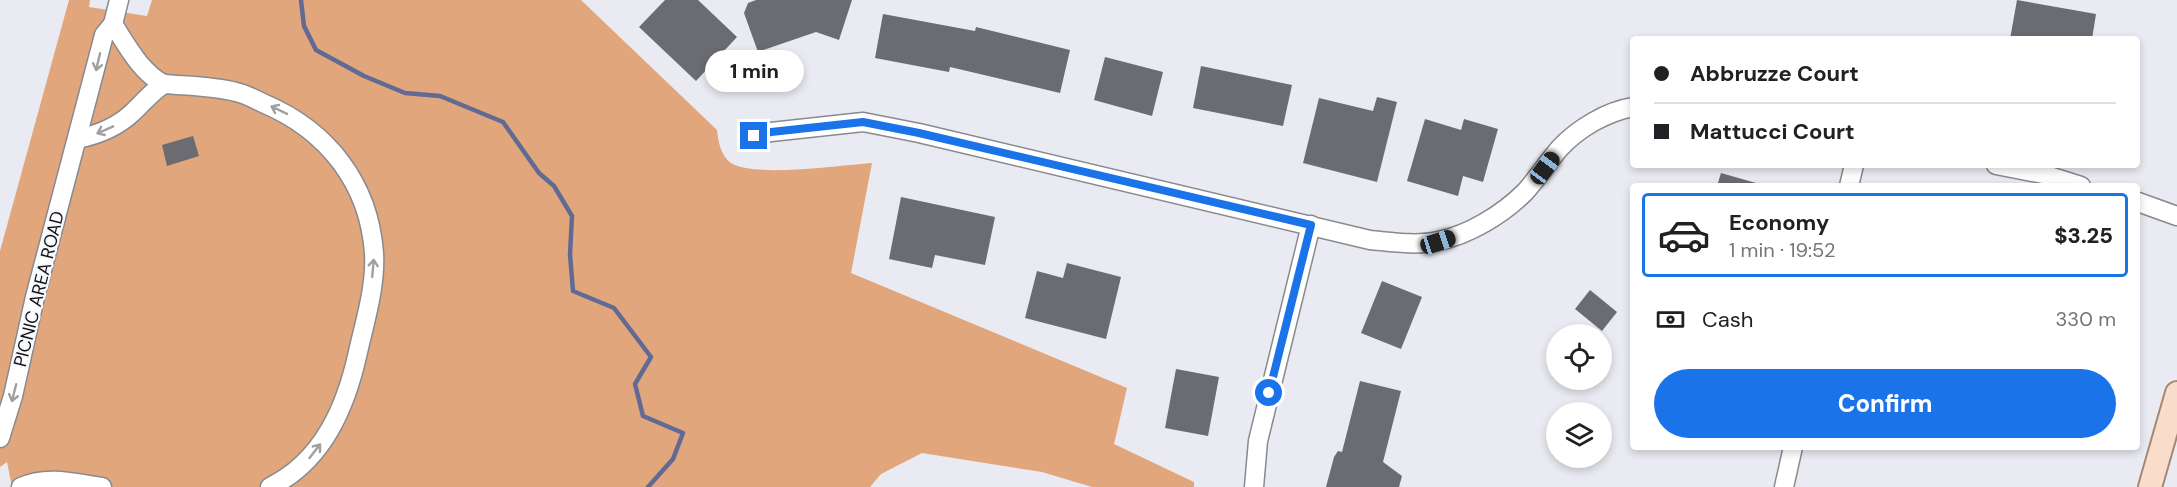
<!DOCTYPE html>
<meta charset="utf-8">
<style>
:root{--surface:#fff;--page:#f2f2f2;--text:#202124;--muted:#757577;--line:#e0e0e0;--accent:#1a73e8}
body{margin:0;font-family:"DM Sans",sans-serif;background:var(--page);color:var(--text);height:100vh;display:flex;flex-direction:column;font-size:22px;white-space:nowrap}
*{box-sizing:border-box;margin:0}
p{font-size:20px;color:var(--muted)}
.icon{flex:none;width:33px;height:33px;fill:none;stroke:currentColor;stroke-width:2;stroke-linecap:round;stroke-linejoin:round}
.map{position:relative;flex:1;overflow:hidden}
.sheet{position:absolute;left:1630px;top:183px;width:510px;height:267px;display:flex;flex-direction:column;background:var(--surface);border-radius:6px;box-shadow:0 3px 9px #0003}
.sheet>*{flex:none}
.hud{position:absolute;left:1630px;top:36px;width:510px;height:132px;border-radius:6px;box-shadow:0 3px 9px #0003;display:grid;align-content:center;height:132px;padding:0 24px;background:var(--surface)}
.controls{position:absolute;left:1546px;top:324px;display:grid;gap:12px}
.controls a{display:grid;place-items:center;width:66px;height:66px;border-radius:50%;background:var(--surface);box-shadow:0 3px 9px #0003;font-size:30px}
.end{position:absolute;width:27px;height:27px;margin:-14px;border:8px solid #1a73e8;background:#fff;box-shadow:0 0 0 3px #fff}
.from{border-radius:50%}
.bubble{position:absolute;height:42px;border-radius:21px;background:var(--surface);box-shadow:0 3px 9px #0003;font-size:20px;font-weight:800;line-height:42px;text-align:center}
.car{position:absolute;width:18px;height:36px;margin:-18px -9px;border-radius:8px;box-shadow:0 0 4px 2px #0007;background:linear-gradient(#222 24%,#8ab4d8 0 40%,#222 0 76%,#8ab4d8 0 86%,#222 0)}
.hud b{display:flex;align-items:center;gap:21px;height:57px;font-size:22px}
.hud b+b{border-top:2px solid var(--line)}
.hud i{width:15px;height:15px;background:var(--text)}
ul{padding:10px 0 0;list-style:none}
li{display:flex;align-items:center;gap:18px;height:84px;margin:0 12px 9px;padding:0 12px;border:3px solid transparent;border-radius:6px}
li div{flex:1}
li b{display:block;font-size:22px}
li em{font-style:normal;font-weight:800}
li.current{border-color:var(--accent)}
li>.icon{width:54px;height:54px;stroke-width:1.5}
.pay{display:flex;align-items:center;gap:15px;height:66px;padding:0 24px;font-size:22px}
.pay p{margin-inline-start:auto}
.button{display:flex;gap:12px;margin-top:auto;padding:12px 24px}
.button a{flex:1;height:69px;border-radius:36px;background:var(--accent);color:#fff;font-size:24px;font-weight:800;line-height:69px;text-align:center}
.map>svg:first-child{display:block}
</style>
<div class="map">
<svg width="2177" height="487" viewBox="0 0 2177 487">
<rect width="100%" height="100%" fill="#eaebf2"/>
<path fill="#e1a67b" d="M 69,0 L 90,0 L 89,7 L 147,16 L 152,0 L 581,0 L 717,130 C 718,141 721,156 731,163 C 755,178 841,165 872,163 L 851,273 L 1127,388 L 1114,444 L 1194,482 L 1194,487 L 1092,487 L 1042,472 L 922,453 L 881,474 L 870,487 L 12,487 L 7,462 L 0,467 L 0,251 Z"/>
<g fill="none" stroke-linecap="round" stroke-linejoin="round">
<path stroke="#616a95" stroke-width="4.5" d="M 301,0 L 304,26 L 316,50 L 364,76 L 405,93 L 440,96 L 503,122 L 539,173 L 554,186 L 572,216 L 570,254 L 573,291 L 614,308 L 651,357 L 635,384 L 643,416 L 683,433 L 673,459 L 648,487"/>
</g>
<g fill="#6a6c72">
<path d="M 665,0 L 698,0 L 737,37 L 696,81 L 639,27 Z"/>
<path d="M 756,0 L 852,0 L 839,40 L 816,32 L 758,52 L 744,13 L 748,3 Z"/>
<path d="M 2017,0 L 2096,14 L 2092,39 L 2010,39 Z"/>
<path d="M 883,14 L 975,31 L 976,27 L 1070,50 L 1060,93 L 950,67 L 949,72 L 875,58 Z"/>
<path d="M 1105,57 L 1163,72 L 1152,116 L 1094,100 Z"/>
<path d="M 1201,66 L 1292,85 L 1283,126 L 1193,108 Z"/>
<path d="M 1377,97 L 1397,102 L 1377,182 L 1303,163 L 1319,98 L 1373,111 Z"/>
<path d="M 1425,119 L 1461,130 L 1464,119 L 1498,129 L 1483,182 L 1463,176 L 1458,196 L 1407,181 Z"/>
<path d="M 193,136 L 199,156 L 167,166 L 162,145 Z"/>
<path d="M 1721,173 L 1756,183 L 1755,186 L 1717,186 Z"/>
<path d="M 901,197 L 995,217 L 985,265 L 935,255 L 932,268 L 889,259 Z"/>
<path d="M 1067,263 L 1121,277 L 1106,339 L 1025,318 L 1037,271 L 1063,278 Z"/>
<path d="M 1382,281 L 1422,297 L 1401,349 L 1361,333 Z"/>
<path d="M 1590,290 L 1617,312 L 1602,331 L 1575,309 Z"/>
<path d="M 1176,369 L 1219,377 L 1208,436 L 1165,428 Z"/>
<path d="M 1360,381 L 1401,391 L 1383,462 L 1402,476 L 1399,487 L 1326,487 L 1334,457 L 1338,451 L 1342,452 Z"/>
</g>
<g fill="none" stroke-linecap="round" stroke-linejoin="round">
<defs>
<g id="minor">
<path d="M 113,24 L 119,0"/>
<path d="M 754,136 L 771,132 L 863,122 L 919,133 L 1370,240 C 1392,242 1416,246 1438,241 C 1469,235 1503,214 1525,192 C 1537,179 1547,163 1559,149 C 1577,129 1607,111 1634,107"/>
<path d="M 77,139 C 97,135 116,128 132,113 C 143,103 151,92 164,84 C 187,86 213,86 236,92 C 246,94 256,100 265,104 C 328,131 369,184 374,253 C 376,286 365,321 358,352 C 346,407 323,461 270,487"/>
<path d="M 1996,165 L 2043,174 L 2081,186"/>
<path d="M 1849,186 L 1854,165"/>
<path d="M 2138,202 L 2177,216"/>
<path d="M 0,438 L 13,396 L 35,297 L 104,35 L 113,24 C 126,44 141,73 164,84"/>
<path d="M 21,487 C 47,475 75,483 102,487"/>
<path d="M 1254,487 L 1258,441 L 1311,225"/>
<path d="M 1784,487 L 1793,447"/>
</g>
<path id="major" d="M 2150,487 L 2177,393"/>
</defs>
<use href="#minor" stroke="#888a90" stroke-width="21"/>
<use href="#major" stroke="#a58874" stroke-width="26"/>
<use href="#minor" stroke="#fff" stroke-width="18"/>
<use href="#major" stroke="#f9ddca" stroke-width="22"/>
</g>
<defs><path id="oneway-shaft" d="M-6 0H5M1.5-3L5.5 0L1.5 3" fill="none" stroke-width="1.6" stroke-linecap="round" stroke-linejoin="round" transform="scale(1.5)"/></defs>
<g stroke="#a0a0a1">
<use href="#oneway-shaft" transform="translate(98 62) rotate(103)"/>
<use href="#oneway-shaft" transform="translate(279 110) rotate(-154)"/>
<use href="#oneway-shaft" transform="translate(105 130) rotate(156)"/>
<use href="#oneway-shaft" transform="translate(373 268) rotate(-85)"/>
<use href="#oneway-shaft" transform="translate(14 393) rotate(104)"/>
<use href="#oneway-shaft" transform="translate(315 451) rotate(-52)"/>
</g>
<g fill="none" stroke-linecap="round" stroke-linejoin="round">
<path stroke="#1a73e8" stroke-width="8" d="M 754,136 L 771,132 L 863,122 L 919,133 L 1311,225 L 1269,393"/>
</g>
<g text-anchor="middle" dominant-baseline="central" stroke-width="4.5" stroke-linejoin="round" paint-order="stroke">
<g font-size="18" fill="#111214" stroke="#f7f9fe">
<text transform="translate(39 289) rotate(-76)">PICNIC AREA ROAD</text>
</g>
</g>
</svg>
<div class="controls">
<a><svg class="icon" aria-label="locate" viewBox="0 0 24 24"><circle cx="12" cy="12" r="6"/><path d="M12 2v4M12 18v4M2 12h4M18 12h4"/></svg></a>
<a><svg class="icon" aria-label="layers" viewBox="0 0 24 24"><path d="M12 4l9 5-9 5-9-5zM3 14l9 5 9-5"/></svg></a>
</div>
<i class="end from" style="left:1269px;top:393px"></i>
<i class="end" style="left:754px;top:136px"></i>
<div class="bubble" style="left:705px;top:50px;width:99px">1 min</div>
<i class="car" style="left:1545px;top:168px;rotate:37deg"></i>
<i class="car" style="left:1438px;top:242px;rotate:72deg"></i>
<div class="hud">
<b><i class="from"></i>Abbruzze Court</b>
<b><i></i>Mattucci Court</b>
</div>
<section class="sheet">
<ul>
<li class="current"><svg class="icon" aria-label="car" viewBox="0 0 24 24"><path d="M5 17H2v-5l4-1 3-4h7l3 4 3 1v5h-3M9 17h6M6 11h13"/><circle cx="7" cy="17" r="2"/><circle cx="17" cy="17" r="2"/></svg><div><b>Economy</b><p>1 min · 19:52</p></div><em>$3.25</em></li>
</ul>
<div class="pay"><svg class="icon" aria-label="cash" viewBox="0 0 24 24"><path d="M3 7h18v10H3z"/><circle cx="12" cy="12" r="2"/></svg>Cash<p>330 m</p></div>
<div class="button"><a>Confirm</a></div>
</section>
</div>
